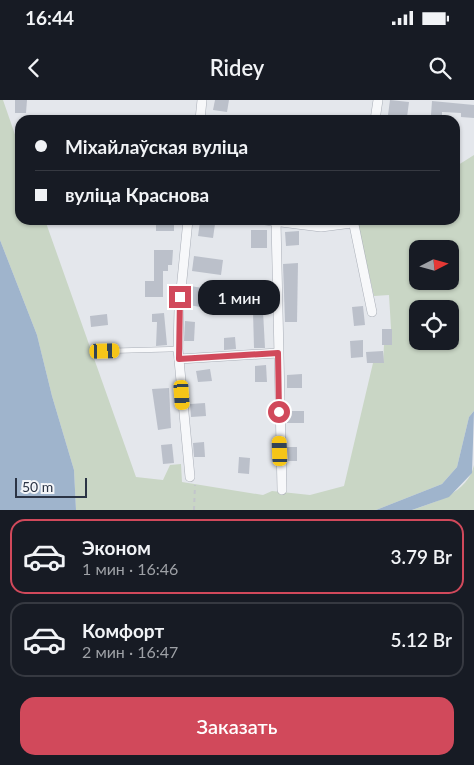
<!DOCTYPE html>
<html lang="ru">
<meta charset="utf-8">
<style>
:root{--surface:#171b24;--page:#20242c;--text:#f1f3f6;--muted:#9ea1a6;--line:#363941;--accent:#d1495b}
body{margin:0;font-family:Lato,sans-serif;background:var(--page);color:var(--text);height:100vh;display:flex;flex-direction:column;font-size:19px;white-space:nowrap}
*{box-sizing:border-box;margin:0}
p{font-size:16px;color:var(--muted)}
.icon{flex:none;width:28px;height:28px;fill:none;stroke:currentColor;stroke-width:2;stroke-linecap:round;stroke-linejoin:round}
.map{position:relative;height:410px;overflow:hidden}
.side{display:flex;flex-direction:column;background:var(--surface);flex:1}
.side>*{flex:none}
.banner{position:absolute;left:15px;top:15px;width:445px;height:110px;border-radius:15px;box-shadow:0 1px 4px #0004;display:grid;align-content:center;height:110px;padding:0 20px;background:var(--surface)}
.needle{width:32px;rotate:84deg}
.controls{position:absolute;left:409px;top:140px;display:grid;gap:10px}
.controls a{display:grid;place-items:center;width:50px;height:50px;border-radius:10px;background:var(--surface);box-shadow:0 1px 4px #0004;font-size:25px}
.scale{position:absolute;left:15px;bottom:12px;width:72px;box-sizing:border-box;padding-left:5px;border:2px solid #2b3445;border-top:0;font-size:14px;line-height:18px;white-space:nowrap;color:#2b3445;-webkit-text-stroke:4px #f4f6f9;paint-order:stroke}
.end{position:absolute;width:22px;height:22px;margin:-11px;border:6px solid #d1495b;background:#fff;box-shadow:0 0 0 2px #fff}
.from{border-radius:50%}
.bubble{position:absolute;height:35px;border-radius:15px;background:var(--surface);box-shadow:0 1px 4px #0004;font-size:16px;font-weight:600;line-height:35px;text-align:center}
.car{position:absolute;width:15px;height:30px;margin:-15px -8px;border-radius:6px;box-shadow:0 0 4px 1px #0007;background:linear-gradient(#f5c518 24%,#345 0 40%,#f5c518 0 76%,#345 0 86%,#f5c518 0)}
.banner b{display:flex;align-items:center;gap:18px;height:48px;font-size:19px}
.banner b+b{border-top:1px solid var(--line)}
.banner i{width:12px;height:12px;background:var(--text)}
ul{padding:9px 0 0;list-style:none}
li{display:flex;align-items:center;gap:15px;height:75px;margin:0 10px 8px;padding:0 10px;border:2px solid var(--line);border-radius:15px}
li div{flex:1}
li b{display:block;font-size:19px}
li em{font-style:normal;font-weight:600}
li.selected{border-color:var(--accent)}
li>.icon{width:45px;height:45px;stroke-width:1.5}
.cta{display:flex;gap:10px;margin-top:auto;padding:10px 20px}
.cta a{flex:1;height:58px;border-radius:15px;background:var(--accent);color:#fff;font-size:20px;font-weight:600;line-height:58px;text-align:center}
.status{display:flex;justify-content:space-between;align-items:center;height:35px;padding:0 25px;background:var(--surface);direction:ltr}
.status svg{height:14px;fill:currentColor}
header{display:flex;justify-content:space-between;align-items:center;height:65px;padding:0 20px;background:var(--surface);font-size:22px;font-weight:600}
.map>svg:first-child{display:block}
</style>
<div class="status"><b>16:44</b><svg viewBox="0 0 49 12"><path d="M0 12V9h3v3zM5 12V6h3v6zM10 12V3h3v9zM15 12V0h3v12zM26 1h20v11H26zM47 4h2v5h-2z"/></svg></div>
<header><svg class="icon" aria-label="back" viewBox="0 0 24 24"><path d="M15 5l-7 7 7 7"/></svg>Ridey<svg class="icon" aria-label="search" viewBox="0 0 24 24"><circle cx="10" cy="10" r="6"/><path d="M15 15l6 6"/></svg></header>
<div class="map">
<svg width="474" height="410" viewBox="0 0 474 410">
<rect width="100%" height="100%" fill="#e4e7ec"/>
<g fill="#c9d6c5" fill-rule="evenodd">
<path d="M 0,0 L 3,0 L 20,49 L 20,120 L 45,120 L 136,377 L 163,380 L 170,365 L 181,364 L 182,382 L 263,395 L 272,391 L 310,395 L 344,386 L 373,263 L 383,263 L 384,245 L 392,245 L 389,195 L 374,196 L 358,125 L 367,120 L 455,120 L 455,67 L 474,55 L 474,311 L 469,317 L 457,367 L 442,384 L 376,410 L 76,410 L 74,370 L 52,296 L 37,235 L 0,140 ZM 418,149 L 450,149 L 450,181 L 418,181 ZM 418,209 L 450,209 L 450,241 L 418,241 Z"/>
<path d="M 474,365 L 474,410 L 412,410 C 435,402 468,393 474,365 Z"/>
</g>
<g fill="#9fb4cc">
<path d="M 0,140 L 37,235 L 52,296 L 74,370 L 76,410 L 0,410 Z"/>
<path d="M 474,311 L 472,373 L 449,397 L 412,410 L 376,410 L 442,384 L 457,367 L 469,317 Z"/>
</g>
<g fill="#bbc0ca">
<path d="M 15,0 L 27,0 L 26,13 L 15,13 Z"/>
<path d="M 215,0 L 229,0 L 227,12 L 213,10 Z"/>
<path d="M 390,0 L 409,2 L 407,17 L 388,15 Z"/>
<path d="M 432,1 L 474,5 L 474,18 L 461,17 L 461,13 L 442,12 L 442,16 L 431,15 Z"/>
<rect x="156" y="121" width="18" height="10"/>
<path d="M 200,122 L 215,124 L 213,138 L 198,136 Z"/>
<rect x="251" y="130" width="16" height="18"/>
<path d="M 299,131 L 299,145 L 286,146 L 285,132 Z"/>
<path d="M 154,150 L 173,150 L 172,165 L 168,165 L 168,171 L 163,171 L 163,197 L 145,197 L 145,181 L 154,181 Z"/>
<path d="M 194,156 L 223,160 L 221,175 L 192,171 Z"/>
<path d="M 298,163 L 297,222 L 285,222 L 283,164 Z"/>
<path d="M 190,186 L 203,188 L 201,207 L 188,205 Z"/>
<path d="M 363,206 L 365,225 L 354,226 L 352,207 Z"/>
<path d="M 253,211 L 263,211 L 265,248 L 254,248 Z"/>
<path d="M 164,213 L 167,245 L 156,246 L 157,222 L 152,222 L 152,214 Z"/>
<path d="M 107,214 L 108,225 L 91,227 L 90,216 Z"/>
<path d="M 185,221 L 195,222 L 194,241 L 184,241 Z"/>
<rect x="382" y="229" width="10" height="16"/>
<path d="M 235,237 L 236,249 L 224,250 L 224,238 Z"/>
<path d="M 363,240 L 363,257 L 351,258 L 350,241 Z"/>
<path d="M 383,251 L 384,263 L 367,263 L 366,252 Z"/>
<path d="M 266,265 L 267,282 L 255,282 L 255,266 Z"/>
<path d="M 210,269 L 212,281 L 198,282 L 196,271 Z"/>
<path d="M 302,274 L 302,288 L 287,288 L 287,275 Z"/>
<path d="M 169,288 L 171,328 L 158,330 L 152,289 Z"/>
<path d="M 205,303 L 206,316 L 191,317 L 190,304 Z"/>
<rect x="287" y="311" width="17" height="12"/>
<path d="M 204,342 L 205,357 L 194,357 L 193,343 Z"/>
<path d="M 172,344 L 174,363 L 163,364 L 161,345 Z"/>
<path d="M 287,347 L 297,347 L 297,361 L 288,361 Z"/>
<path d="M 239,357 L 250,358 L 249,374 L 238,373 Z"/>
</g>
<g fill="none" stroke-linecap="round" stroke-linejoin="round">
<defs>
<path id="service" d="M 105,251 L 178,249"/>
<g id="minor">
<path d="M 200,20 L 202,0"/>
<path d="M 375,20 L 378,0"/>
<path d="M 188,120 L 179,210 L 178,249 L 190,377"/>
<path d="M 265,120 L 321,127 L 352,123"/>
<path d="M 353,120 L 372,212"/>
<path d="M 276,121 L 282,390"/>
<path d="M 179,259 L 278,253"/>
</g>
</defs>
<use href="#service" stroke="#a9aeb7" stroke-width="5.5"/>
<use href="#minor" stroke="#a9aeb7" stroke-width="10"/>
<path stroke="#c2c5cb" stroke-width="2" stroke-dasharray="4 4" stroke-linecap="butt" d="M 194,410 L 195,385"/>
<use href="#service" stroke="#f7f8fa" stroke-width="4.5"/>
<use href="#minor" stroke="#f7f8fa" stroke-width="9"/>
</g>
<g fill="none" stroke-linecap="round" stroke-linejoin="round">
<path stroke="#d1495b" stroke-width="6" d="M 180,197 L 179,259 L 278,253 L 279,312"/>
</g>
</svg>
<div class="controls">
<a><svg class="needle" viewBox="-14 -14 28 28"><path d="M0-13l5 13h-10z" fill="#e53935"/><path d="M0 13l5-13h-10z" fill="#9ea1a6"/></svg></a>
<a><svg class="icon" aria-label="locate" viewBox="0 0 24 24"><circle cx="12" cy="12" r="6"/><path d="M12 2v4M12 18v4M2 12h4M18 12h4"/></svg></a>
</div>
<div class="scale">50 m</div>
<i class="end from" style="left:279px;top:312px"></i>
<i class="end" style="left:180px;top:197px"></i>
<div class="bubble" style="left:198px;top:180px;width:82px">1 мин</div>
<i class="car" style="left:105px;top:251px;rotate:88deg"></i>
<i class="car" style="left:182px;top:295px;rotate:176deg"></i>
<i class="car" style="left:280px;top:351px;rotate:358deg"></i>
<div class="banner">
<b><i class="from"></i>Міхайлаўская вуліца</b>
<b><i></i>вуліца Краснова</b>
</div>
</div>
<section class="side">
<ul>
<li class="selected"><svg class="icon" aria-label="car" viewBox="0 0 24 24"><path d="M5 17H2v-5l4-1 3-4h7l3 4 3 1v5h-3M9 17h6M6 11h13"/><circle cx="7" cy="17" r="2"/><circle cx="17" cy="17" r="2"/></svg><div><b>Эконом</b><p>1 мин · 16:46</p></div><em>3.79 Br</em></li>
<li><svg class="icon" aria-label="car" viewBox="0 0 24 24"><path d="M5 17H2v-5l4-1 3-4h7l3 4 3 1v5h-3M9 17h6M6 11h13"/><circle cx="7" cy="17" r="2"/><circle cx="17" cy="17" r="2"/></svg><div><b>Комфорт</b><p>2 мин · 16:47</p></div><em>5.12 Br</em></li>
</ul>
<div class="cta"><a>Заказать</a></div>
</section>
